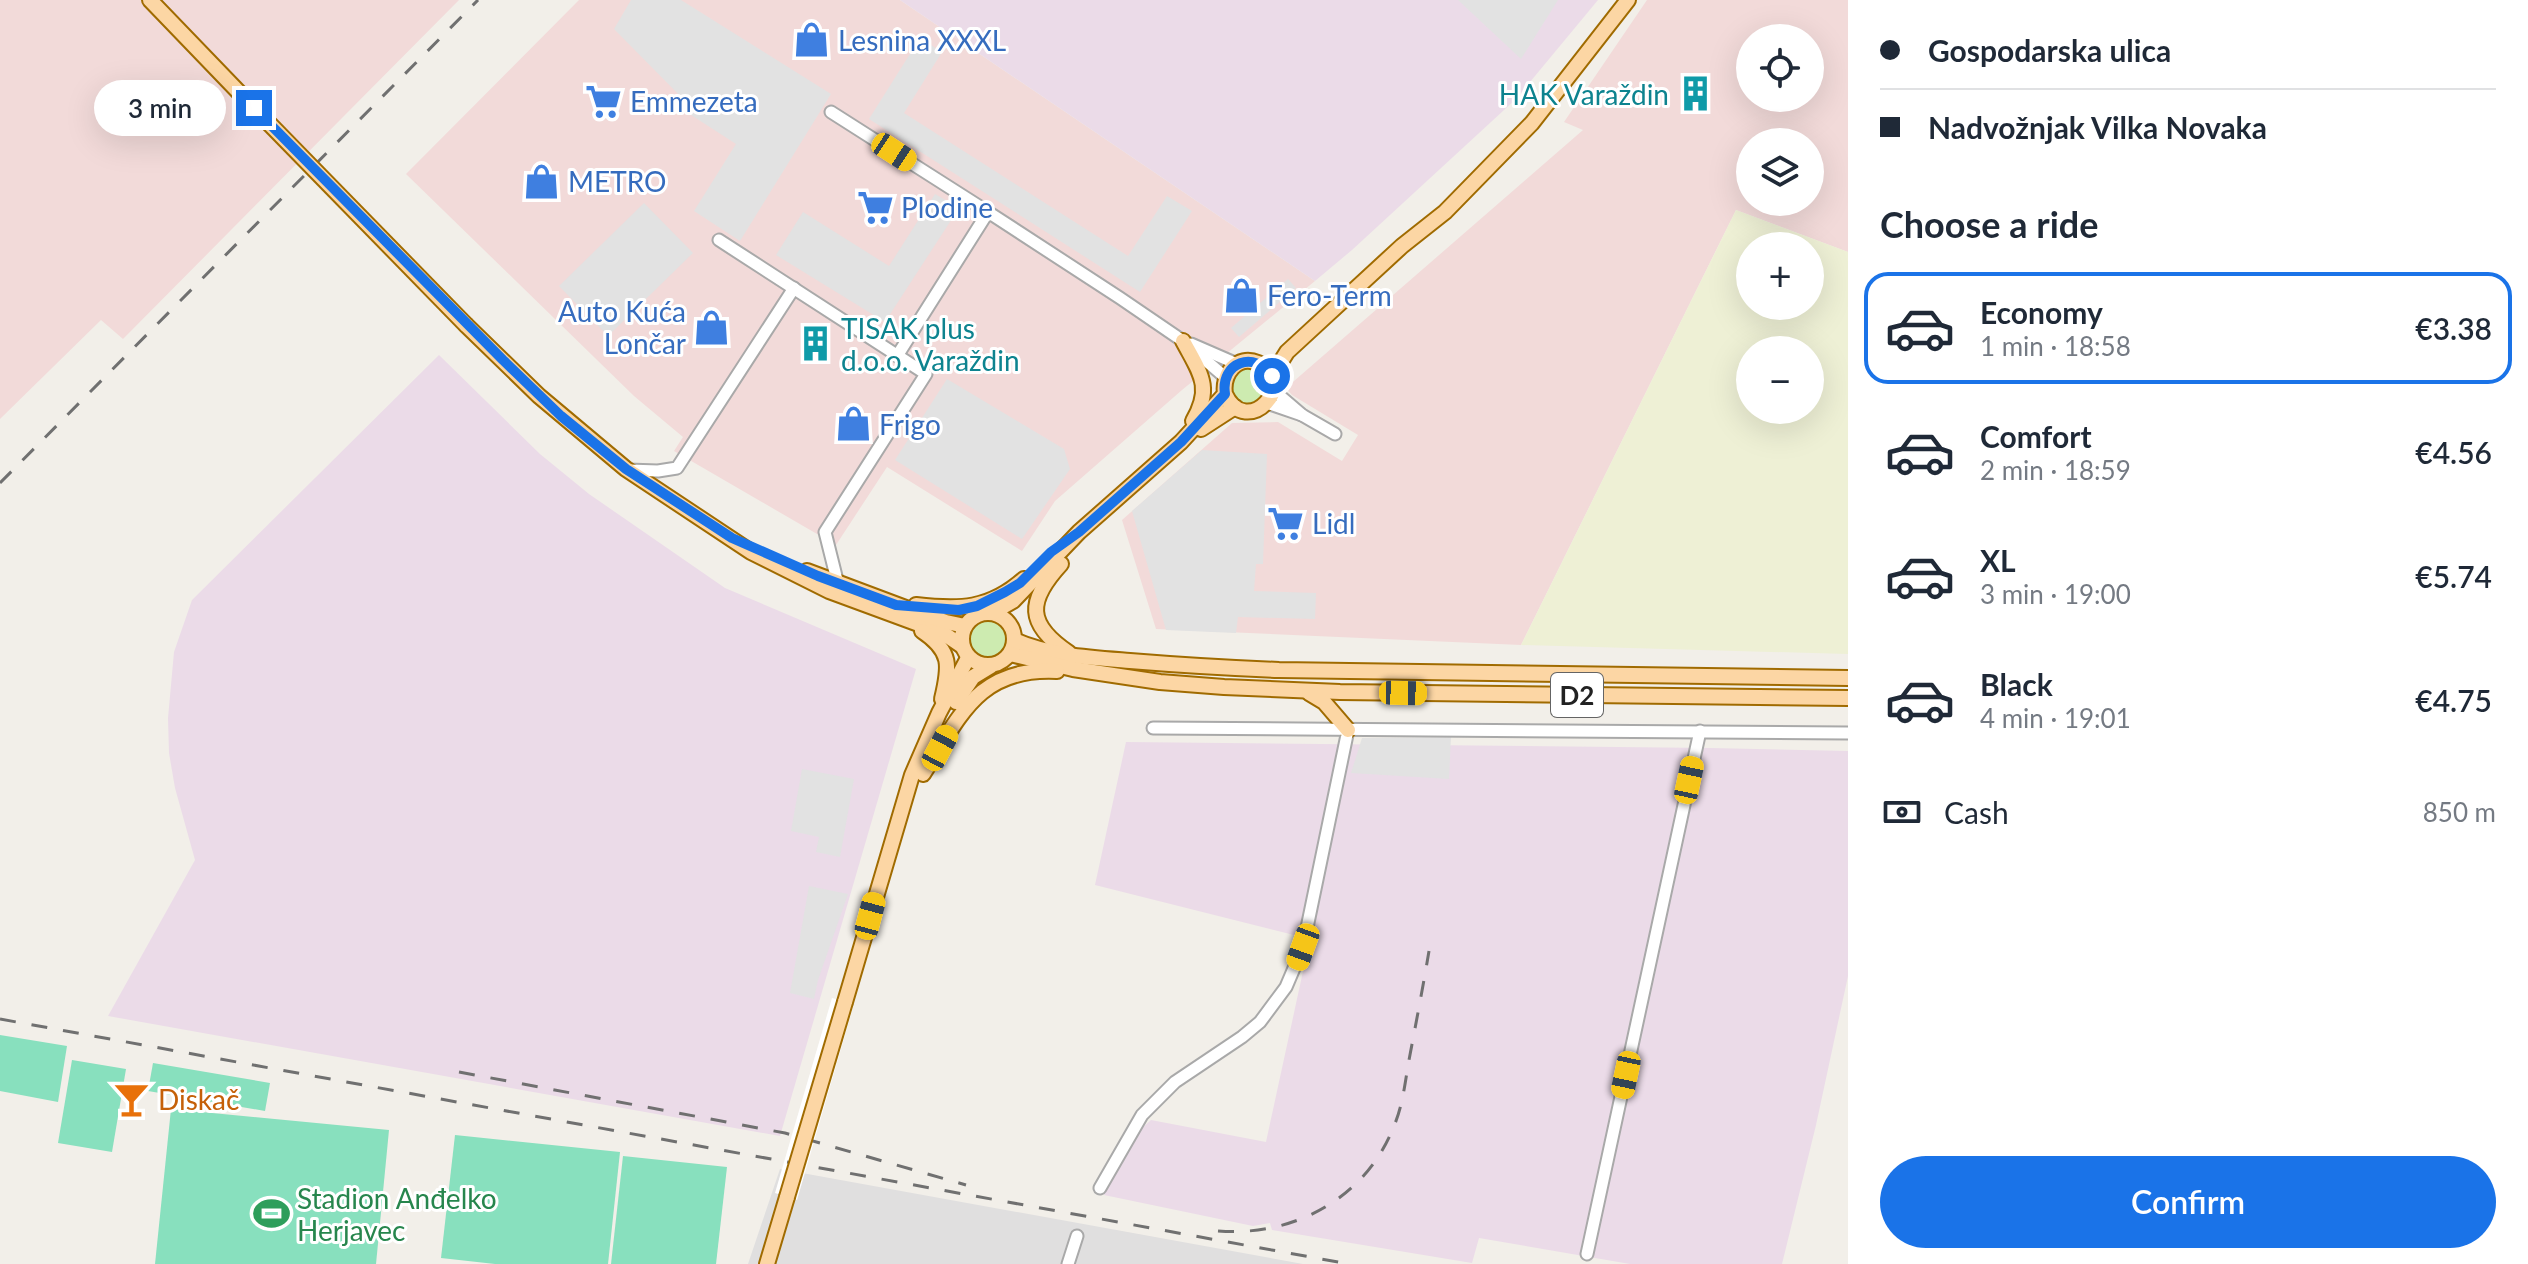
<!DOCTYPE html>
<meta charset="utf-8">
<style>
:root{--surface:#fff;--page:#f2f2f3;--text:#1f2937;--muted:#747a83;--line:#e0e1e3;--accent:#1a73e8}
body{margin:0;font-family:Lato,sans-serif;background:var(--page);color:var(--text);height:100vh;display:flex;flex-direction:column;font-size:30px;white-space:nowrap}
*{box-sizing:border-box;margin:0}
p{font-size:26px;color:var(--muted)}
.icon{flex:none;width:44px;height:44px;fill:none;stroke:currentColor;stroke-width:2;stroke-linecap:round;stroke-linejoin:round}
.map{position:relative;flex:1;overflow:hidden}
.sheet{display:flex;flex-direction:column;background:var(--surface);width:680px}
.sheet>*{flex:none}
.banner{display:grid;align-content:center;height:176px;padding:0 32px;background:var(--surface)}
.controls{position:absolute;left:1736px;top:24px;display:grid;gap:16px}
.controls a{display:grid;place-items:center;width:88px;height:88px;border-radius:50%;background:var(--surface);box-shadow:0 8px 32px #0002;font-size:40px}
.end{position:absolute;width:36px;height:36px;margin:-18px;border:10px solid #1a73e8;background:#fff;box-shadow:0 0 0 4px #fff}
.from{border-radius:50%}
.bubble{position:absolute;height:56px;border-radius:28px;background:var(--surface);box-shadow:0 8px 32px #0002;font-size:26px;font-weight:600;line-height:56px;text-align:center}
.car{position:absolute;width:24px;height:48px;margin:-24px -12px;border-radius:10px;box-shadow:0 0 6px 2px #0007;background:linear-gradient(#f5c518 24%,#345 0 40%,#f5c518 0 76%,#345 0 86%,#f5c518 0)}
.banner b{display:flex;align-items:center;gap:28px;height:76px;font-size:30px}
.banner b+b{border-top:2px solid var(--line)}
.banner i{width:20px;height:20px;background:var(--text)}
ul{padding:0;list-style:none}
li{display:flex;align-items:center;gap:24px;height:112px;margin:0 16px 12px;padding:0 16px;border:4px solid transparent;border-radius:24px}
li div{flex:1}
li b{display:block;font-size:30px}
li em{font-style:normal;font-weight:600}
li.current{border-color:var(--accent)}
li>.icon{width:72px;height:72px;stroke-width:1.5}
h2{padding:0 32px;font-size:36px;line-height:96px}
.pay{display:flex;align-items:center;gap:20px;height:88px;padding:0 32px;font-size:30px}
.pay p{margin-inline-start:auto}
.action{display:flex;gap:16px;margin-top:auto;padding:16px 32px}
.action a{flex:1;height:92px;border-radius:48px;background:var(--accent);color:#fff;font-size:32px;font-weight:600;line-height:92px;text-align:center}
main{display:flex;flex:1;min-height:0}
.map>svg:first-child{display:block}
</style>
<main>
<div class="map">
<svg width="1848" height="1264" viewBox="0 0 1848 1264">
<rect width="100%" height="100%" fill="#f2efe9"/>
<path fill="#e0dfdf" d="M 780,1169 L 1303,1264 L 748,1264 Z"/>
<g fill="#f2dad9" fill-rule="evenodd">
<path d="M 0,0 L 459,0 L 123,339 L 101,320 L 0,419 Z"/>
<path d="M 579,0 L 900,0 L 1315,281 L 1182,390 L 1055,501 L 1022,551 L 887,467 L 836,545 L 674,451 L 683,437 L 634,396 L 406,174 Z"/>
<path d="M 1647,0 L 1848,0 L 1848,252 L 1736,210 L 1521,645 L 1156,629 L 1122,520 L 1232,423 L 1278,422 L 1342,461 L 1358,435 L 1292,395 L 1286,388 L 1583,130 L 1564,122 ZM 1750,38 L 1810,38 L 1810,98 L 1750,98 ZM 1750,142 L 1810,142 L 1810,202 L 1750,202 Z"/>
</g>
<g fill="#ebdbe8">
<path d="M 900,0 L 1598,0 L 1516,99 L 1352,250 L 1315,281 Z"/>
<path d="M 439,355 L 540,454 L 589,494 L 725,588 L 916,669 L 780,1136 L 108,1016 L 195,860 L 175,788 L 169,753 L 168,718 L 174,652 L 192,600 Z"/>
<path d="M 1126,742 L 1710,748 L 1848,751 L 1848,976 L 1816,1125 L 1782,1264 L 1630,1264 L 1479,1238 L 1472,1263 L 1272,1230 L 1270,1223 L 1253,1226 L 1104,1195 L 1141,1129 L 1151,1120 L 1266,1142 L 1310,939 L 1095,885 Z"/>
</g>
<path fill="#eef0d5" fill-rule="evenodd" d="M 1736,210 L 1848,252 L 1848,654 L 1521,645 ZM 1750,246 L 1810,246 L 1810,306 L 1750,306 ZM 1750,350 L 1810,350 L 1810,410 L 1750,410 Z"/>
<g fill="#cdebb0">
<circle cx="1249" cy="386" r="18"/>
<circle cx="987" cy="641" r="20"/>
</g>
<g fill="#88e0be">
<path d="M 0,1035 L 67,1046 L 58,1102 L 0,1091 Z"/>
<path d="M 72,1060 L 126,1069 L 112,1152 L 58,1143 Z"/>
<path d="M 153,1063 L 270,1083 L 265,1111 L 148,1091 Z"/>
<path d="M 171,1109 L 389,1130 L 376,1264 L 155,1264 Z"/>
<path d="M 455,1135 L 620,1152 L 608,1264 L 495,1264 L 441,1258 Z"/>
<path d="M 623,1156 L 727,1167 L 716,1264 L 611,1264 Z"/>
</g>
<g fill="#e2e2e2">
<path d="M 631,0 L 681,0 L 831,94 L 740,241 L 694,211 L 736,144 L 688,113 L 691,107 L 614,29 Z"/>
<path d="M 1458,0 L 1558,0 L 1521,59 Z"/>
<path d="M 920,38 L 942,52 L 904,113 L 1128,256 L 1167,196 L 1192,211 L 1140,292 L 869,119 Z"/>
<path d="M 935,194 L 959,208 L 885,322 L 776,255 L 803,212 L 889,266 Z"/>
<path d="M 644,203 L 693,253 L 608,336 L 559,286 Z"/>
<path d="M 1288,279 L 1296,288 L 1239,337 L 1231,328 Z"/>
<path d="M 947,379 L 1064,449 L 1070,469 L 1022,539 L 895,460 Z"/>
<path d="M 1202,450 L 1267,454 L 1263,564 L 1256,564 L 1254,591 L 1316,593 L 1315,619 L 1238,617 L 1236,633 L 1166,630 L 1132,511 Z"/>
<path d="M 1451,737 L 1449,779 L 1351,773 L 1362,738 Z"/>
<path d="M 802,769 L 854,779 L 840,857 L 816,852 L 819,837 L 791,831 Z"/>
<path d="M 809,886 L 848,894 L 818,980 L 814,999 L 790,993 Z"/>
</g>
<path fill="#fff" d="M 832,998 L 854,1004 L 797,1200 L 775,1193 Z"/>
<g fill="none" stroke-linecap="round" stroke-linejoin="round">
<defs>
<g id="minor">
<path d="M 831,112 L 988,212"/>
<path d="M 719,240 L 926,374 L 825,532 L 838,584"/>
<path d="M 1191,344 L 1237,364"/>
<path d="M 897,356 L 988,212 L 1120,298 L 1183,341 L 1225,377"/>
<path d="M 1274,391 L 1302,415 L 1335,434"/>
<path d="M 1267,403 L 1302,415"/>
<path d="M 628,470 L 658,471 L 677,468 L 794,288"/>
<path d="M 1153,728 L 1848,733"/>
<path d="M 1100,1188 L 1142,1115 L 1175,1082 L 1242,1037 L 1260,1022 L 1286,987 L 1303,947 L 1348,730"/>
<path d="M 1587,1254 L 1700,731"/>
<path d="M 1068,1264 L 1077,1236"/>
</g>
<g id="major">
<path d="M 150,0 L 254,108"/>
<path d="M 466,325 L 539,396 L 626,469 L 751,552 L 829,591 L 943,633 L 962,646"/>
<path d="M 1183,341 C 1200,373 1213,387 1193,421"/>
<path d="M 1272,376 L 1287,352 L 1402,246 L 1445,212 L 1532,123 L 1628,0"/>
<path d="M 1201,429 L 1235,407"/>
<path d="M 1061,564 C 1027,601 1026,624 1069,653"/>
<path d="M 807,571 L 911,610 L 946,622 L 965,626"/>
<path d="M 916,605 C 959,610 989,610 1024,579"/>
<circle cx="988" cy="639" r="26"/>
<path d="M 992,613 L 1013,601 L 1079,532 L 1181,442 L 1225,394 C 1222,374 1237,354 1258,363 C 1301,381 1247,441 1225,394"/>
<path d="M 922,631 C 952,651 950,666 942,699"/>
<path d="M 1014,640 C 1050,656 1091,658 1130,661 C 1179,665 1229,668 1279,670 L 1848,678"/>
<path d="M 1010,654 L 1073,669 L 1160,682 L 1224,687 L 1340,692 L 1848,698"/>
<path d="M 1309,693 L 1324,702 L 1348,730"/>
<path d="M 956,702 L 973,677 L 991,666"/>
<path d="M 923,774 C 960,717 977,667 1057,671"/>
<path d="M 845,1002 L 912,775 L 939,713 L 968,658"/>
<path d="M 767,1264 L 787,1197"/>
</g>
</defs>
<use href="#minor" stroke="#a9a9a9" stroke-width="15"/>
<use href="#major" stroke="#a06b00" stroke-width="18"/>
<use href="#minor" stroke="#fff" stroke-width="11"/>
<use href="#major" stroke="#fcd6a4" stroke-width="14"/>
<g stroke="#707070" stroke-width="3" stroke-dasharray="16 16" stroke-linecap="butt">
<path d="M 0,483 L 478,0"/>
<path d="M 0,1019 L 1349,1264"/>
<path d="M 459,1072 L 785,1133 L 966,1185"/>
<path d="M 1218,1231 C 1294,1237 1366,1198 1394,1126 C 1403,1105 1405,1082 1409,1060 C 1416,1023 1423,987 1429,951"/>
</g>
<defs>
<g id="major-bridge">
<path d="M 254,108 L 466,325"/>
<path d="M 787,1197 L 845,1002"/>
</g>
</defs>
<use href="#major-bridge" stroke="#a06b00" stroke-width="18" stroke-linecap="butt"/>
<use href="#major-bridge" stroke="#fcd6a4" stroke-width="14"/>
</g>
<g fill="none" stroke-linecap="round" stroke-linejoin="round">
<path stroke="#1a73e8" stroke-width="10" d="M 254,108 L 503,360 L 561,416 L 626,469 L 732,538 L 818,576 L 896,605 L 959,610 L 977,606 L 1005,592 L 1020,583 L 1051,552 L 1079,532 L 1181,442 L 1225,394 C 1220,362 1255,350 1272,376"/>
</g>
<defs>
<symbol id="shop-bare" viewBox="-9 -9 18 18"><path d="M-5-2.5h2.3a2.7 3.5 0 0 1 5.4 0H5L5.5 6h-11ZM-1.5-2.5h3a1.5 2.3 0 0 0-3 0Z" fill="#3f7fe0" stroke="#fff" stroke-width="2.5" paint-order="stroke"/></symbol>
<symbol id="building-bare" viewBox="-9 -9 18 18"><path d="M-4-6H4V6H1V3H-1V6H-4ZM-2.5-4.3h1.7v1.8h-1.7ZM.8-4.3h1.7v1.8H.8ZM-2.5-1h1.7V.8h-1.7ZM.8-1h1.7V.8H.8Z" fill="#0f9aa8" stroke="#fff" stroke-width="2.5" paint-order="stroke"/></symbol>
<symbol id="supermarket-bare" viewBox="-9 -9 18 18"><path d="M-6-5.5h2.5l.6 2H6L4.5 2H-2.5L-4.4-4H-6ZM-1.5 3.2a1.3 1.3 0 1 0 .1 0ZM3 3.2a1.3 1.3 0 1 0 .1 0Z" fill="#3f7fe0" stroke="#fff" stroke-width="2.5" paint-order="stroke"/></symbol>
<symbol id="bar-bare" viewBox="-9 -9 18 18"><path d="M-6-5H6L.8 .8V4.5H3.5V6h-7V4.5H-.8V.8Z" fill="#e8710a" stroke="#fff" stroke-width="2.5" paint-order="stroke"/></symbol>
<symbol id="stadium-bare" viewBox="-9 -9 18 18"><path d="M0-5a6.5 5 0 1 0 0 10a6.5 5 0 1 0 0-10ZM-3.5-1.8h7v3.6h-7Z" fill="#2e9e5b" stroke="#fff" stroke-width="2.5" paint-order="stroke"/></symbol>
</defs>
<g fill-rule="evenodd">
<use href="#shop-bare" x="786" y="14" width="51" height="51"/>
<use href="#building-bare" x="1670" y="68" width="51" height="51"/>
<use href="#supermarket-bare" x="578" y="76" width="51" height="51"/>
<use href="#shop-bare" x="516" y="156" width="51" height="51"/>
<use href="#supermarket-bare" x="850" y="182" width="51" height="51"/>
<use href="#shop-bare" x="1216" y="270" width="51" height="51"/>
<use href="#shop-bare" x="686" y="302" width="51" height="51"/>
<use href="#building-bare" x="790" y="318" width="51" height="51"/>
<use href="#shop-bare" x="828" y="398" width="51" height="51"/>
<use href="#supermarket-bare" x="1260" y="498" width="51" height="51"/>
<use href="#bar-bare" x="106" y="1074" width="51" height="51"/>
<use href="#stadium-bare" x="246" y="1188" width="51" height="51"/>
</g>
<g text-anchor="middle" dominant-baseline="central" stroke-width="6" stroke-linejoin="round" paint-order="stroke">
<rect fill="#fff" stroke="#646464" stroke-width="2" x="1551" y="673" width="52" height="44" rx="6"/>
<g font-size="26" font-weight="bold" fill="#222">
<text x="1577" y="695">D2</text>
</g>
<g font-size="28" fill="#366cbe" stroke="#fff" text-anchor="start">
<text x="838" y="40">Lesnina XXXL</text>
<text x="630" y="101">Emmezeta</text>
<text x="568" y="181">METRO</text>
<text x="901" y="207">Plodine</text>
<text x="1267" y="295">Fero-Term</text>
<text x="686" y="311" text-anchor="end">Auto Kuća<tspan x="686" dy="32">Lončar</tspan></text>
<text x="879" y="424">Frigo</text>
<text x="1312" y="523">Lidl</text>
</g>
<g font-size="28" fill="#0d838f" stroke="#fff" text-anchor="end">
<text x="1669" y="94">HAK Varaždin</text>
<text x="841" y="328" text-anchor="start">TISAK plus<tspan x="841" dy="32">d.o.o. Varaždin</tspan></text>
</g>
<g font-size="28" fill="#c56008" stroke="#fff" text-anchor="start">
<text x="158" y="1099">Diskač</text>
</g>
<g font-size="28" fill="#27864d" stroke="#fff" text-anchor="start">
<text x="297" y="1198">Stadion Anđelko<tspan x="297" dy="32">Herjavec</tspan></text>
</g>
</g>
</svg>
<div class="controls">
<a><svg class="icon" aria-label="locate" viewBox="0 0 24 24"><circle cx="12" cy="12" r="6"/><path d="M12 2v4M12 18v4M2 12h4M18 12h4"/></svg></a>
<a><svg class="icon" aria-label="layers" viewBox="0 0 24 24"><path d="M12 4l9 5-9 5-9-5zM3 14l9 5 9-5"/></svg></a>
<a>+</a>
<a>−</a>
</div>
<i class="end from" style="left:1272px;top:376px"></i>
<i class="end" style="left:254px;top:108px"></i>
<div class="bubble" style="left:94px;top:80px;width:132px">3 min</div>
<i class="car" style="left:894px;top:152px;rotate:123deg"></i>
<i class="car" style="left:1403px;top:693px;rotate:91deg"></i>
<i class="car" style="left:940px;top:748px;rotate:28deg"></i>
<i class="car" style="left:1689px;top:780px;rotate:12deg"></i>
<i class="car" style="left:870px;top:916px;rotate:15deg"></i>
<i class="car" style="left:1303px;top:947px;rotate:200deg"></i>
<i class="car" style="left:1626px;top:1075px;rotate:192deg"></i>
</div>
<section class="sheet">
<div class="banner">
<b><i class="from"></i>Gospodarska ulica</b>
<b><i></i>Nadvožnjak Vilka Novaka</b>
</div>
<h2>Choose a ride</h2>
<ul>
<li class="current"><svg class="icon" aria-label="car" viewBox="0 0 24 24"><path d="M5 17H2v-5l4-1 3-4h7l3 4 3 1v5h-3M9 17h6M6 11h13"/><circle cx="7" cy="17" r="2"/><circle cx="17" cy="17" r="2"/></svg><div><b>Economy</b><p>1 min · 18:58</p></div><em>€3.38</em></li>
<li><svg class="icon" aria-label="car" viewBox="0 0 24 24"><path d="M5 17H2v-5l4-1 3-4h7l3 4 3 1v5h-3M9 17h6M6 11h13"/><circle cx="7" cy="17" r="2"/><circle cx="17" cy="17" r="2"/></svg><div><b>Comfort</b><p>2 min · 18:59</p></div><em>€4.56</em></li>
<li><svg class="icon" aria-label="car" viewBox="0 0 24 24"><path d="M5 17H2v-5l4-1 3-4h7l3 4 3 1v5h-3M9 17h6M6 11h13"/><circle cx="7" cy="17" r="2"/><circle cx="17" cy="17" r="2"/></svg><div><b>XL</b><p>3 min · 19:00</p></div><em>€5.74</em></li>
<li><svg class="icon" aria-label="car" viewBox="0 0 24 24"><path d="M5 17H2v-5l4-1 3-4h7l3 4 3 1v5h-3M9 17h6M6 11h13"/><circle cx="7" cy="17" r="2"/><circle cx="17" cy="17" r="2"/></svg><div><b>Black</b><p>4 min · 19:01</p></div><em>€4.75</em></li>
</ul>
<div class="pay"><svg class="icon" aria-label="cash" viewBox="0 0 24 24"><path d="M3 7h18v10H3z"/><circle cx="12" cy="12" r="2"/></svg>Cash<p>850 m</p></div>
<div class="action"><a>Confirm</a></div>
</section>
</main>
